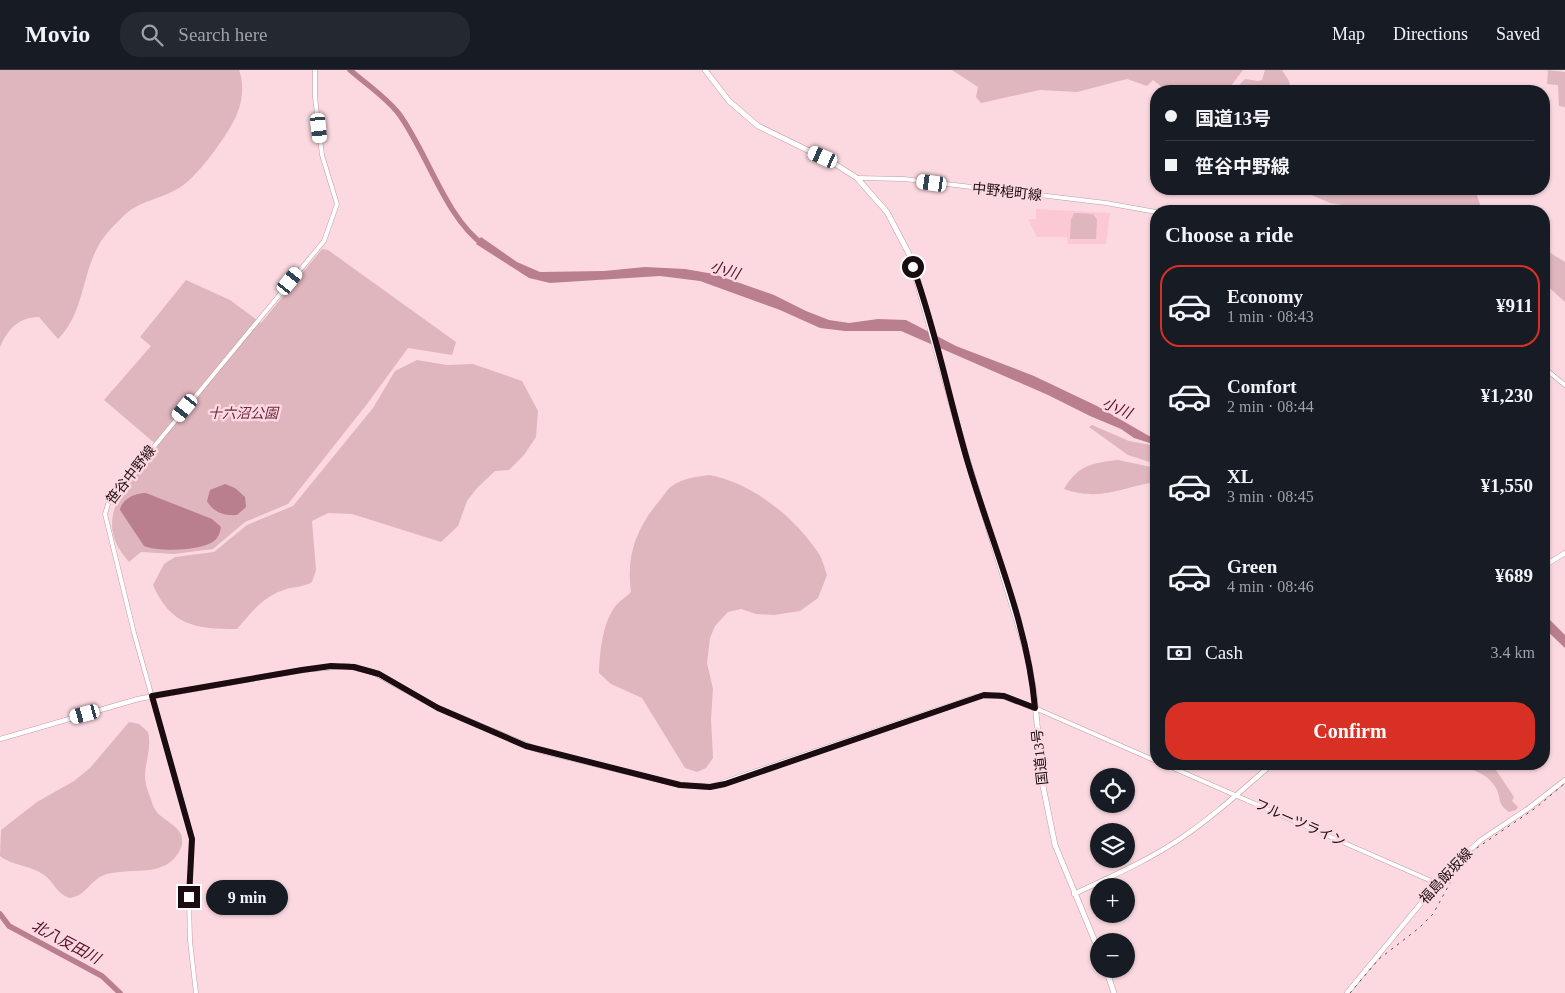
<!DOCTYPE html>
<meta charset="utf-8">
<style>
:root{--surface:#171b24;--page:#242831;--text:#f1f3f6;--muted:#9ea1a6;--line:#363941;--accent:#d93025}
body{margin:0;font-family:"Times New Roman","Noto Sans JP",serif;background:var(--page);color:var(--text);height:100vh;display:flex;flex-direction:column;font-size:19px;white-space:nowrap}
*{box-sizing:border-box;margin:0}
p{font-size:16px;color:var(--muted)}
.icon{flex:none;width:28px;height:28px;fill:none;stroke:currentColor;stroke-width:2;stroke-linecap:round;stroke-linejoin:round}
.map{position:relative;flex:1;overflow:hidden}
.side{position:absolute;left:1150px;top:135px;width:400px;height:565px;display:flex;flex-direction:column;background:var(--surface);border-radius:20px;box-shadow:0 1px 4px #0004}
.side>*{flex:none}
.hud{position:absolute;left:1150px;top:15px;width:400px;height:110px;border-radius:20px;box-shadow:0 1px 4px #0004;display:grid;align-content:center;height:110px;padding:0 15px;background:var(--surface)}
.tools{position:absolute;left:1090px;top:698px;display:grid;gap:10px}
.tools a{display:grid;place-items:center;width:45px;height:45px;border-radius:50%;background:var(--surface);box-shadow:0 1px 4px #0004;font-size:25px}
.end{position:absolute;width:22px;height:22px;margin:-11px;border:6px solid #1a0c10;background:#fff;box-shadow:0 0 0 2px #fff}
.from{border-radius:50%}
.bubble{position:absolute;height:35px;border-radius:18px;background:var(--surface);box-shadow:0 1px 4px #0004;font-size:16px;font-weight:800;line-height:35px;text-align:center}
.car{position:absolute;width:15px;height:30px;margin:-15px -8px;border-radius:6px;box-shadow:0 0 4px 1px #0007;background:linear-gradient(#fff 24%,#345 0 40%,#fff 0 76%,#345 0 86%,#fff 0)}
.hud b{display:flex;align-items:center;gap:18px;height:48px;font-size:19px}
.hud b+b{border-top:1px solid var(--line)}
.hud i{width:12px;height:12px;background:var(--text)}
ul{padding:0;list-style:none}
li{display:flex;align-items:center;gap:15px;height:82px;margin:0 10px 8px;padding:0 5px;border:2px solid transparent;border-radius:20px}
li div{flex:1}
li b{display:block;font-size:19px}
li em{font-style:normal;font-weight:800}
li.active{border-color:var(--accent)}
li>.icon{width:45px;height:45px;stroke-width:1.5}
h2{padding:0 15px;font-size:22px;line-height:60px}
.pay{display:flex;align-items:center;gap:12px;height:55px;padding:0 15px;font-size:19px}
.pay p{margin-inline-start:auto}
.primary-button{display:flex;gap:10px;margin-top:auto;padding:10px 15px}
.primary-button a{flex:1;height:58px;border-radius:20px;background:var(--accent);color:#fff;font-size:20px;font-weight:800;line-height:58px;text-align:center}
header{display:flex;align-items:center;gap:30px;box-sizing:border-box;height:70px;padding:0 25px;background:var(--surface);border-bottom:1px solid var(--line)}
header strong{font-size:24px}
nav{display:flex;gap:28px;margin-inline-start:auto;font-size:18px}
.search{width:350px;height:45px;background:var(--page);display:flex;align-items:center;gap:12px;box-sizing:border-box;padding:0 18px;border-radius:20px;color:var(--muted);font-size:19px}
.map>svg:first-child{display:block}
</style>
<header>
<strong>Movio</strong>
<div class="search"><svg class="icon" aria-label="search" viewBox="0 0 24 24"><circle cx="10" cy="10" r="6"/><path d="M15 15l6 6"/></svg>Search here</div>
<nav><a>Map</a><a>Directions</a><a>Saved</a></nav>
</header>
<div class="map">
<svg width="1565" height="923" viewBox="0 0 1565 923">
<rect width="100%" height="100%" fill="#fcd9e1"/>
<path fill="#fbc8d4" d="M 1036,139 L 1110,143 L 1106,174 L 1068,174 L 1067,167 L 1037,167 L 1028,149 L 1036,149 Z"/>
<g fill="#dfb5be">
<path d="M 0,0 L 239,0 C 244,13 243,31 237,44 C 230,62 198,106 182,116 C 167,127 141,131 128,142 C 120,149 110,159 104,167 C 81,198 86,242 58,269 L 39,247 C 19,247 8,259 0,277 Z"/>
<path d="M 952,0 L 1243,0 L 1227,21 L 1167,21 L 1153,10 L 1147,16 L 1127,9 L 1077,22 L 1040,20 L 981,33 L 976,27 L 978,17 Z"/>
<path d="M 1265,0 L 1282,0 L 1289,11 L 1291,21 L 1233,21 L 1245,9 L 1258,11 L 1262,10 Z"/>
<path d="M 1548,0 L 1565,2 L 1565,37 L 1559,36 L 1558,15 L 1547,14 Z"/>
<path d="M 1298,119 L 1471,119 L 1476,122 L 1482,141 L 1362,141 L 1355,137 L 1330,133 Z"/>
<path d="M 1074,143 L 1093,144 L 1097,150 L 1096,169 L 1070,169 L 1071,150 Z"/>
<path d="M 322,179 L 328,180 L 456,272 L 452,285 L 408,278 L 367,334 L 288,434 L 245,452 L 213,479 L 174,484 L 141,482 L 129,492 C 126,488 122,484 120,480 C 95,441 135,404 158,376 L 104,330 L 151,276 L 140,267 L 186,210 L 230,230 L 261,253 Z"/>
<path d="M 1544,179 L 1565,192 L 1565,232 L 1544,213 Z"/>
<path d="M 417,290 L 447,295 L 473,294 L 522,311 L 538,341 L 536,367 L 524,385 L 509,400 L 495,401 L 477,418 L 467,431 L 458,456 L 441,472 L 352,444 L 328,443 L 312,451 L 316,500 L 312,512 C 302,518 292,516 281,521 C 262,528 250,544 237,559 C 196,559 171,556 153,515 L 164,494 L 175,487 L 214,482 L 247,455 L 293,436 L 373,338 L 395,301 Z"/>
<path d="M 1092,355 L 1129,371 L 1156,376 L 1156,394 L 1128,385 L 1089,357 Z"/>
<path d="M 1118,390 L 1156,398 L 1156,412 C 1120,417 1102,432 1064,419 C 1078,395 1092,393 1118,390 Z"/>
<path d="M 709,405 C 752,413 792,445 817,481 C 822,487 824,497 827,505 L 818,528 L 800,541 L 774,545 L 756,544 L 741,539 L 728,542 L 715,556 L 710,568 L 707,593 L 713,619 L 711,649 L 713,688 L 706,698 L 697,702 L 685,698 L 642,628 L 611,614 L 599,603 C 600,582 602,556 614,538 C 618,532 626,527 631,522 C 626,486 636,458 660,430 C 664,426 667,419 672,416 C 683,408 696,407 709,405 Z"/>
<path d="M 129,652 L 139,654 L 148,662 C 152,677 145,692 145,707 C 145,716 150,725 152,733 C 157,748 170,750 178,760 C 183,765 183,772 181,778 C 167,809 134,797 107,804 C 91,808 86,827 69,828 C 56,823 54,812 44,805 C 31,795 12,796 0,786 L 1,760 L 37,732 L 74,711 L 90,698 Z"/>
<path d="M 1463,694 L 1490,694 L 1494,697 L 1514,727 L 1512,731 L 1518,737 L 1516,740 L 1509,742 C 1496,733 1502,729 1496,718 C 1488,704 1475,702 1463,694 Z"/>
</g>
<g fill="#ba7f8e">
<path d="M 481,167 L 517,192 L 540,202 L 604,201 L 645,197 L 685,199 L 714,204 L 774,225 L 806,241 L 829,250 L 849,253 L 878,249 L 906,250 L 956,276 L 1034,306 L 1097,336 L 1149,366 L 1156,365 L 1156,375 L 1134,368 L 1121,359 L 1090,346 L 1048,325 L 901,261 L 845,261 L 820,258 L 780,240 L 700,211 L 660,206 L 550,213 L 529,208 L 476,174 Z"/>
<path d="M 225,414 L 235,418 L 245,427 L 246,437 L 237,445 C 224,446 213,442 207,431 L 210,420 Z"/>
<path d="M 146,423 L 212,449 L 221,457 C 220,463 218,468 214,471 C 202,481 158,482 144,476 L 120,440 C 122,429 135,423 146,423 Z"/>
<path d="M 1544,544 L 1565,565 L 1565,578 L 1544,558 Z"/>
</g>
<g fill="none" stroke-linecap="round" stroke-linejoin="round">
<g stroke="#ba7f8e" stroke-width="5.5">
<path d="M 350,0 C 366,14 386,27 399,44 C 427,82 446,149 484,175"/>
<path d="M 0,844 L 9,856 L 102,906 L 120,923"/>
</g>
<defs>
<g id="tertiary">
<path d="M 1035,638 L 1156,691"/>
<path d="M 1164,694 L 1436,813"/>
<path d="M 196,923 L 190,871 L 189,830 L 192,769 L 134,563 L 105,444 L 109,431 L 324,171 L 337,134 L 322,85 L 315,27 L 315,0"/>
</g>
<g id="secondary">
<path d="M 857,108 L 904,109 L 1106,133 L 1156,142"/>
<path d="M 1544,298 L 1565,315"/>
</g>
<g id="primary">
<path d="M 1544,496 L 1565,483"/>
<path d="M 0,669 L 138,629 L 302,600 L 347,596 L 373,602 L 438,638 L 541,681 L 680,715 L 710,717 L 975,627 L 999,625 L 1035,638"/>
<path d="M 1074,824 C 1110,807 1147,791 1180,769 C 1213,747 1242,720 1272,694"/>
<path d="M 1347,923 L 1450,798 L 1481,770 L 1529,738 L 1565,710"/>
</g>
<g id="trunk">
<path d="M 705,0 L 729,31 L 758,56 L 832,92 L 857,108 L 887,142 L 909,184 L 966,385 L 1027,584 L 1034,622 L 1043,716 L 1055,775 L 1099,881"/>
<path d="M 1106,899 L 1114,923"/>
</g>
</defs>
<use href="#tertiary" stroke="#c299a3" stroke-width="5"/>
<use href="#secondary" stroke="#c299a3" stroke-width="5"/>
<use href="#primary" stroke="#c299a3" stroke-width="5.5"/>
<use href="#trunk" stroke="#c299a3" stroke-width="6"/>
<use href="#tertiary" stroke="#fff" stroke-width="4"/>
<use href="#secondary" stroke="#fff" stroke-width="4"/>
<use href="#primary" stroke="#fff" stroke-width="4.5"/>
<use href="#trunk" stroke="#fff" stroke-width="5"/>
<path stroke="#665157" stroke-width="1" stroke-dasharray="2.5 5" stroke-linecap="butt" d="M 1350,923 L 1379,889 L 1419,858 L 1433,844 L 1460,795 L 1471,782 L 1537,737 L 1565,713"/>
</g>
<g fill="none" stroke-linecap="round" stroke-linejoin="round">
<path stroke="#1a0c10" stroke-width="6" d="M 189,827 L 192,769 L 152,626 L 302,600 L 331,596 L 354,597 L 379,604 L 438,638 L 526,676 L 680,715 L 710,717 L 725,714 L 984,625 L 1004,626 L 1035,638 C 1028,554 992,474 968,393 C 949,328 936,261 913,197"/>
</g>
<g text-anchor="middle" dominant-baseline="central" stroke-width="5" stroke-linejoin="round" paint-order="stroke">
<g font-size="14" fill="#1a0c10" stroke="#fcd9e1">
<text transform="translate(1007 122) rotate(6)">中野梍町線</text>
<text transform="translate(131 405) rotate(-52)">笹谷中野線</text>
<text transform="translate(1040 687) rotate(-96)">国道13号</text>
<text transform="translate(1300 753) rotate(24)">フルーツライン</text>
<text transform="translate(1446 806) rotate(-47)">福島飯坂線</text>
</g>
<g font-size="14" font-style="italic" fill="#6e253e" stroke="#fcd9e1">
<text x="243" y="343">十六沼公園</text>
</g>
<g font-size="15" font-style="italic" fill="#540b29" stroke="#fcd9e1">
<text transform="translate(725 200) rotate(17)">小川</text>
<text transform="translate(1117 338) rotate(24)">小川</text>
<text transform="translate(66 872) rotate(28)">北八反田川</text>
</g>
</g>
</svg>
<div class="tools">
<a><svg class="icon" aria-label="locate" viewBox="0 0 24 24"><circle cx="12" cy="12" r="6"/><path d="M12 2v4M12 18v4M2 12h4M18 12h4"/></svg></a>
<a><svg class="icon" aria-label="layers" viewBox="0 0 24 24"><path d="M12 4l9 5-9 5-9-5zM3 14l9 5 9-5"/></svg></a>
<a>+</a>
<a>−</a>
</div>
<i class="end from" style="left:913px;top:197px"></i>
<i class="end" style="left:189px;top:827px"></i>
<div class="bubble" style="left:206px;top:810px;width:82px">9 min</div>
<i class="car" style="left:319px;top:58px;rotate:174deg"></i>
<i class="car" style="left:823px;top:87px;rotate:294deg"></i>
<i class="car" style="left:932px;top:113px;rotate:278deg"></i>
<i class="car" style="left:290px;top:211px;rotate:39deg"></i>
<i class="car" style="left:185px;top:338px;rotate:219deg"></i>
<i class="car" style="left:85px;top:644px;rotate:255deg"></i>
<div class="hud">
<b><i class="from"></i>国道13号</b>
<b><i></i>笹谷中野線</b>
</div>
<section class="side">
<h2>Choose a ride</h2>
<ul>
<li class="active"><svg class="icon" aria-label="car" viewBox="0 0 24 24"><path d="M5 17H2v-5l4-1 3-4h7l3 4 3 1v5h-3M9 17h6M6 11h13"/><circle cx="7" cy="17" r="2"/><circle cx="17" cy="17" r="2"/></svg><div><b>Economy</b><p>1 min · 08:43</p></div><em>¥911</em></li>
<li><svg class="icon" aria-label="car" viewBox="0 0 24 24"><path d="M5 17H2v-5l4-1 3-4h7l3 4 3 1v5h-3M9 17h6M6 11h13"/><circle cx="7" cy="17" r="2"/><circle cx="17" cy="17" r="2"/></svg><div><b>Comfort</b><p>2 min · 08:44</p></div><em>¥1,230</em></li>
<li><svg class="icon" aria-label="car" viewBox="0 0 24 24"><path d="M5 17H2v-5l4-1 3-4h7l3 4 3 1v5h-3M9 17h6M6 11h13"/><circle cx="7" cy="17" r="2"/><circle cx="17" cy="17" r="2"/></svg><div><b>XL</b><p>3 min · 08:45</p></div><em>¥1,550</em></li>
<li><svg class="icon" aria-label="car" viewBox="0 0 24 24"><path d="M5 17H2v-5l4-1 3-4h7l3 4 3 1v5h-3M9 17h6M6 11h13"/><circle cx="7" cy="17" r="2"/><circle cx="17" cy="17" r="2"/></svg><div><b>Green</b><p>4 min · 08:46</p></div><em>¥689</em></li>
</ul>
<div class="pay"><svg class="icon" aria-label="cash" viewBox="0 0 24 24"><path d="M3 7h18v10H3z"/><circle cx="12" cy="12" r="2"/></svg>Cash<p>3.4 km</p></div>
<div class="primary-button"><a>Confirm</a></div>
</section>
</div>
